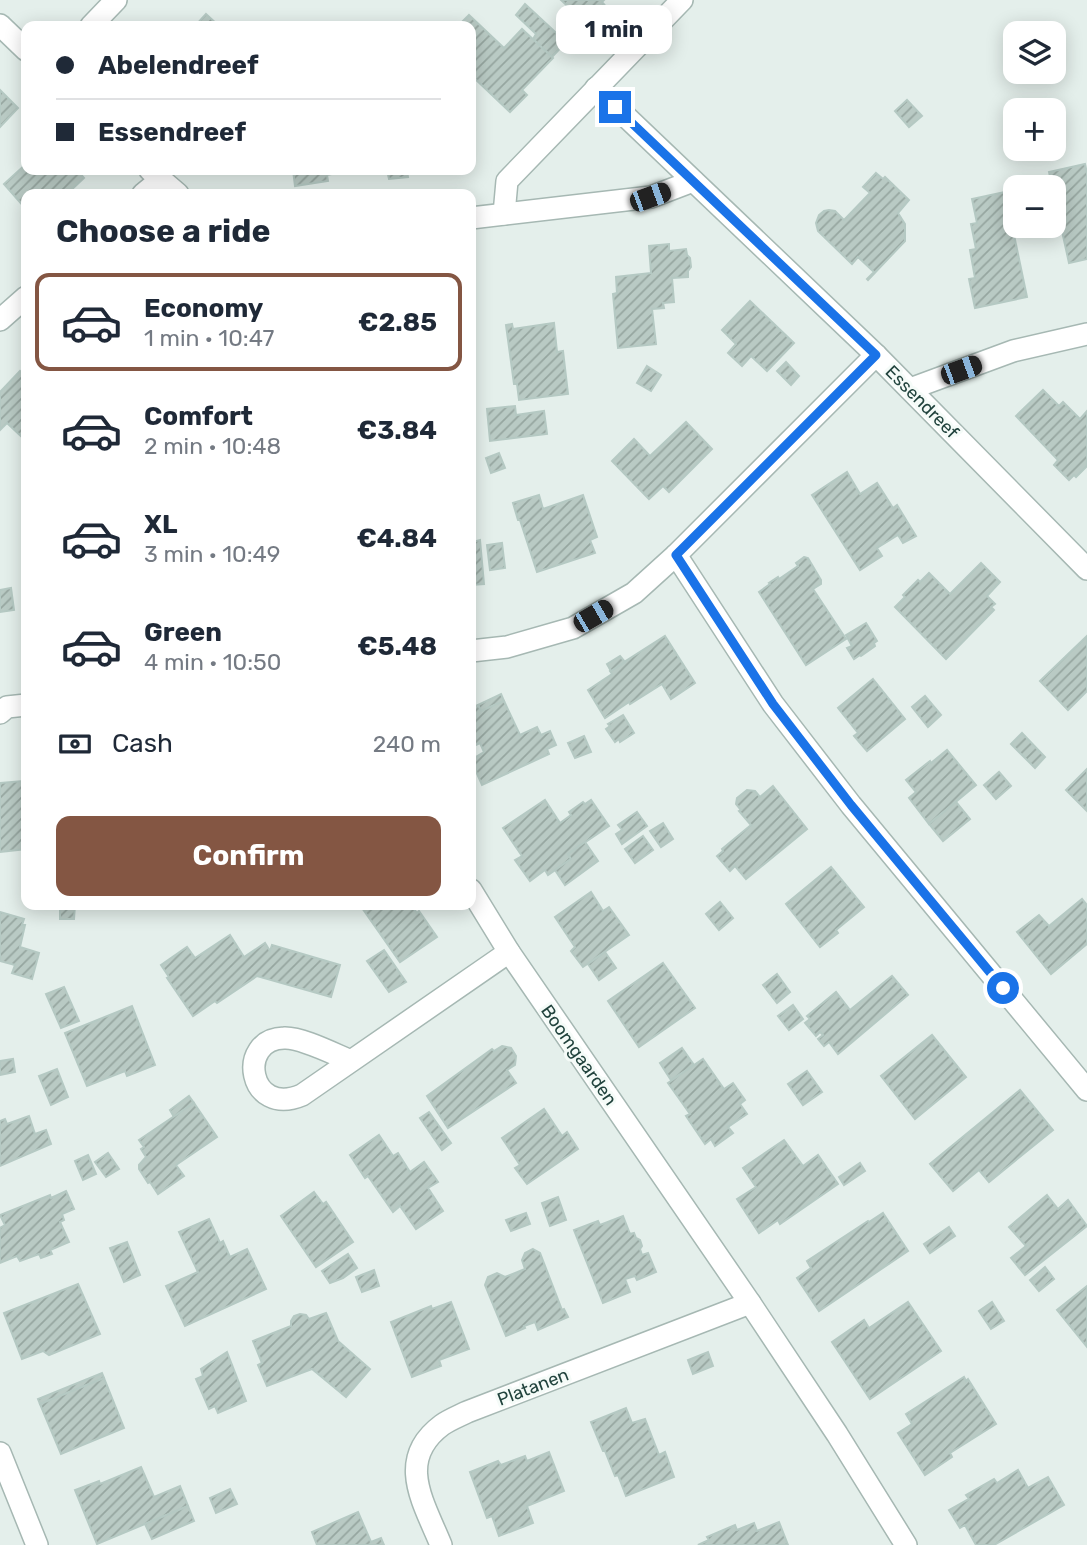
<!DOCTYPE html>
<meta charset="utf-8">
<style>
:root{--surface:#fff;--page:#f6f6f7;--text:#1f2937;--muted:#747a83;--line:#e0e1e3;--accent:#845643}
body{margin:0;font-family:Rubik,sans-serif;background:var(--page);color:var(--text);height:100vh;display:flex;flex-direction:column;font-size:26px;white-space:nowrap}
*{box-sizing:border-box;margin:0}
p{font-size:23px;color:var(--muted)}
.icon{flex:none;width:38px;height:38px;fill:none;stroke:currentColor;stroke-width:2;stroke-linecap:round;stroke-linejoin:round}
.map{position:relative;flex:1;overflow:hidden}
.details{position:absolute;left:21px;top:189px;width:455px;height:721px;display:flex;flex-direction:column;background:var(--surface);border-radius:14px;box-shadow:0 4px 18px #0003}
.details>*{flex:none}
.banner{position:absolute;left:21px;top:21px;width:455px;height:154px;border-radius:14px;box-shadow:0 4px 18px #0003;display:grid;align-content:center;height:154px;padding:0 35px;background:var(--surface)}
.buttons{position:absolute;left:1003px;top:21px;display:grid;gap:14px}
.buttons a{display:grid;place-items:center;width:63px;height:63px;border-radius:14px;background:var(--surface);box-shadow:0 4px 18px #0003;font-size:35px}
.end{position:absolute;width:32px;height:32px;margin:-16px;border:9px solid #1a73e8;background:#fff;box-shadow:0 0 0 4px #fff}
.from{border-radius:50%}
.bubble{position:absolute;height:49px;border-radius:14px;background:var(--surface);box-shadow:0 4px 18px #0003;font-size:23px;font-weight:700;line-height:49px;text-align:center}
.car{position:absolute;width:21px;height:42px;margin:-21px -10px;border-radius:9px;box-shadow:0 0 5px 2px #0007;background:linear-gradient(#222 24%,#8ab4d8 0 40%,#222 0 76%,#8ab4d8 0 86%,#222 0)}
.banner b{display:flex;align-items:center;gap:24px;height:66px;font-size:26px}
.banner b+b{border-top:2px solid var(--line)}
.banner i{width:18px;height:18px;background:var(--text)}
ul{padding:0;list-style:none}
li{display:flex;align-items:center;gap:21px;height:98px;margin:0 14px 10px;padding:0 21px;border:4px solid transparent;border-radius:14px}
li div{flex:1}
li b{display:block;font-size:26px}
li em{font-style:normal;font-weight:700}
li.on{border-color:var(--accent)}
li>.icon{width:63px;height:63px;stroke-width:1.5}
h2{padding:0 35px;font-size:32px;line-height:84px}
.pay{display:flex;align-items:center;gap:18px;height:77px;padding:0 35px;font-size:26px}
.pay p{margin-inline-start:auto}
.button{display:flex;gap:14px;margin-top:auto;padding:14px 35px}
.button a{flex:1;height:80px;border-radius:14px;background:var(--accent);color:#fff;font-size:28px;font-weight:700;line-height:80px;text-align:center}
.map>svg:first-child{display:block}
</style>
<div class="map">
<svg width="1087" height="1545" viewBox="0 0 1087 1545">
<defs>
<pattern id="building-hatch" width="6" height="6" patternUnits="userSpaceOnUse" patternTransform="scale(1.75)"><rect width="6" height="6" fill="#b9cac4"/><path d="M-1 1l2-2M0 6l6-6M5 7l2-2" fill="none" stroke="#96a6a0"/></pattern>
</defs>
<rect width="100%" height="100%" fill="#e4efeb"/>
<g fill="url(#building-hatch)" stroke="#b5c9c3" stroke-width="2">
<path d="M 561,0 L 604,0 L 602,2 L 607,8 L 589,26 Z"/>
<path d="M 525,4 L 566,42 L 552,57 L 533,39 L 536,34 L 516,15 Z"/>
<path d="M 206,14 L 219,26 L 195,26 Z"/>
<path d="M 469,15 L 504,48 L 522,29 L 553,58 L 522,90 L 527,95 L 510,112 L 471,75 L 471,26 L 458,26 Z"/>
<path d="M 0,90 L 18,108 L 0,127 Z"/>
<path d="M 907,100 L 922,116 L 909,127 L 895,111 Z"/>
<path d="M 26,164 L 26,170 L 77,170 L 84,178 L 67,194 L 26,194 L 26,209 L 4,184 Z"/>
<path d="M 1085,164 L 1087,173 L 1087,259 L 1069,263 L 1049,172 Z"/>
<path d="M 293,170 L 337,170 L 337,173 L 327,175 L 328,181 L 295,186 Z"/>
<path d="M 387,170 L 418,170 L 407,171 L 408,177 L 389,179 Z"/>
<path d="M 876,173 L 883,179 L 885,177 L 909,200 L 898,213 L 905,224 L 905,241 L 868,280 L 867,279 L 874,272 L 858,257 L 852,264 L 818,231 L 816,223 L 819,215 L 824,211 L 829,210 L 835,211 L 844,220 L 870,193 L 863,187 Z"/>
<path d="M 1005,192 L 1027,297 L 975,308 L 969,279 L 975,278 L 970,250 L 976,249 L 971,224 L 977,223 L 972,199 Z"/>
<path d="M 669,244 L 669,251 L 686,249 L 687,255 L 690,258 L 691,267 L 688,271 L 688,277 L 672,278 L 674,302 L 663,303 L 664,308 L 652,309 L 656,344 L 618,348 L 613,294 L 617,293 L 616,277 L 651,273 L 649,246 Z"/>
<path d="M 750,301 L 794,343 L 767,371 L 751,356 L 742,366 L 728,353 L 736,344 L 722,330 Z"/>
<path d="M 554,323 L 557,352 L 563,351 L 568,394 L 519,400 L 517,384 L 514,384 L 506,325 L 512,324 L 513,329 Z"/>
<path d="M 786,362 L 799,376 L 791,385 L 777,371 Z"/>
<path d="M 647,366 L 661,375 L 651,391 L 637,383 Z"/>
<path d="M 20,371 L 26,377 L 26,441 L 7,423 L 0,430 L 0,392 Z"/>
<path d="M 1043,390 L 1059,406 L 1063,402 L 1080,419 L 1087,411 L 1087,466 L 1076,477 L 1074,475 L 1069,480 L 1054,465 L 1058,460 L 1016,416 Z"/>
<path d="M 515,406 L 516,415 L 544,411 L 547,434 L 490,441 L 487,409 Z"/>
<path d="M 686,422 L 712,449 L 669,492 L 663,486 L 649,499 L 612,461 L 634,439 L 650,456 Z"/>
<path d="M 499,453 L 505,468 L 491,473 L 486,458 Z"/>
<path d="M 847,472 L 860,494 L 877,483 L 893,508 L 897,505 L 916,536 L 903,543 L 898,535 L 877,548 L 882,556 L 860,570 L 812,495 Z"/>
<path d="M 539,495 L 543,509 L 583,495 L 597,537 L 590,540 L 595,553 L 537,572 L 520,520 L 518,520 L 513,503 Z"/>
<path d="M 471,528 L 473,542 L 480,540 L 484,584 L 471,585 Z"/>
<path d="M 502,543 L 505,568 L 490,570 L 487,545 Z"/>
<path d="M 804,557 L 808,558 L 821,580 L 821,584 L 813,589 L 846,639 L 806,665 L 759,592 L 770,584 L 769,583 L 778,577 L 779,579 L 798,566 L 796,563 Z"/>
<path d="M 981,563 L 1000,582 L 987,596 L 995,604 L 991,607 L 994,610 L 946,659 L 895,607 L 905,597 L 903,595 L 918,580 L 920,582 L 929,573 L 950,594 Z"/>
<path d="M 11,588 L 14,610 L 0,612 L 0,590 Z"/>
<path d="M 866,623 L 877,641 L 874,643 L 875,646 L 861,656 L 860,655 L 854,659 L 847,648 L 852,646 L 846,635 Z"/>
<path d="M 665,636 L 695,683 L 671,699 L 662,684 L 630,704 L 629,702 L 605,718 L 588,690 L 612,674 L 610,671 Z"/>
<path d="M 1087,636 L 1087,691 L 1068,710 L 1040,681 Z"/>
<path d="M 620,656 L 625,662 L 611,671 L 607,664 Z"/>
<path d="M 873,679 L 905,719 L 867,751 L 854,736 L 858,733 L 838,708 Z"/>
<path d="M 501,694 L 504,701 L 481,711 L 478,705 Z"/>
<path d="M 925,696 L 941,715 L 928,727 L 912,707 Z"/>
<path d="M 504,701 L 520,735 L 537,727 L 541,735 L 550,731 L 556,745 L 547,749 L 549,754 L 482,785 L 471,760 L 484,752 L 480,743 L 474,746 L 471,739 L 471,708 L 478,705 L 481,711 Z"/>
<path d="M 623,715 L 634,733 L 620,742 L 619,739 L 615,742 L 606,729 L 610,726 L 608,724 Z"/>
<path d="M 1022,733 L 1045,757 L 1035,768 L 1011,744 Z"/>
<path d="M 584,736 L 591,752 L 575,758 L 568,743 Z"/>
<path d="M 947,750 L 976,785 L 929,824 L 909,798 L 916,792 L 906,780 L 930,761 L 931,763 Z"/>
<path d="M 1087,769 L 1087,811 L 1066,790 Z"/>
<path d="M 999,772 L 1011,786 L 996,799 L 984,785 Z"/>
<path d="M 23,781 L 26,808 L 26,849 L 0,852 L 0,783 Z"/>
<path d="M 773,786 L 807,829 L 746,879 L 735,866 L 730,871 L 717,856 L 723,851 L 722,849 L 751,825 L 739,811 L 741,810 L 736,804 L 737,798 L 747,790 L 755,791 L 760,797 Z"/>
<path d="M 545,800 L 560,823 L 571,815 L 569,812 L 583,802 L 585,804 L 591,800 L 609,826 L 568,854 L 571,859 L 548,875 L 545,870 L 530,881 L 515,860 L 522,856 L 503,828 Z"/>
<path d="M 956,802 L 970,819 L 943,841 L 929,824 Z"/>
<path d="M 637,812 L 647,826 L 622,844 L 616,834 L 622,830 L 618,825 Z"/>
<path d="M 663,823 L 673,839 L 661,847 L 650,831 Z"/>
<path d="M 643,836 L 653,850 L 635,863 L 625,849 Z"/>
<path d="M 585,842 L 598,861 L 565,885 L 555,870 L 571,859 L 568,854 Z"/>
<path d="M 831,867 L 864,907 L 836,930 L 838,933 L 820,947 L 786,904 Z"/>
<path d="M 591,892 L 603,911 L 609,907 L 629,935 L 583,967 L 571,951 L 575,947 L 555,917 Z"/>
<path d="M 1082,899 L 1087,905 L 1087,944 L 1051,974 L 1017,932 L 1039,915 L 1049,926 Z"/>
<path d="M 720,902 L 733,918 L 719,930 L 706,914 Z"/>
<path d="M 60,905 L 75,905 L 74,919 L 60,919 Z"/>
<path d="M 360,905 L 411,905 L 417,913 L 419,911 L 437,937 L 400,962 Z"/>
<path d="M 0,912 L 24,919 L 22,925 L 25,925 L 20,947 L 39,953 L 32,979 L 12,973 L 15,965 L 0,961 Z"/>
<path d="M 230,935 L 244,957 L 265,943 L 270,951 L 272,945 L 340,965 L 331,997 L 257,976 L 217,1003 L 215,1001 L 193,1016 L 167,978 L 169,977 L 161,965 L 187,947 L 195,958 Z"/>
<path d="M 384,950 L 406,982 L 389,992 L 367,961 Z"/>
<path d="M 605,952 L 616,968 L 599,980 L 588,964 Z"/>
<path d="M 663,963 L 695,1008 L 639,1047 L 608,1001 Z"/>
<path d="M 777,974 L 790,992 L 777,1003 L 763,985 Z"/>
<path d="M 892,976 L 908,995 L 838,1054 L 829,1042 L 824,1046 L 818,1039 L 823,1035 L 820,1032 L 816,1036 L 805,1023 L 810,1019 L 807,1016 L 836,992 L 850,1010 Z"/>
<path d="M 64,987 L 79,1021 L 61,1028 L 46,994 Z"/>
<path d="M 793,1005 L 803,1019 L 789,1030 L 778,1016 Z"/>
<path d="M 132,1006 L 155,1065 L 127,1076 L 125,1071 L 87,1086 L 65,1033 Z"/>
<path d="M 932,1035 L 966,1077 L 915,1119 L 881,1076 Z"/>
<path d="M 502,1046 L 511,1048 L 516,1056 L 515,1065 L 507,1070 L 516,1083 L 448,1128 L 427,1096 L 492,1049 L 494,1051 Z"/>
<path d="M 682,1048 L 694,1065 L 671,1080 L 660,1063 Z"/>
<path d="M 13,1059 L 15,1072 L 0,1075 L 0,1061 Z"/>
<path d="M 703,1059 L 724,1089 L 733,1083 L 745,1100 L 740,1104 L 747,1114 L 728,1127 L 733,1133 L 715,1146 L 711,1139 L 705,1144 L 686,1116 L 690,1114 L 668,1083 Z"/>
<path d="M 57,1069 L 68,1097 L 51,1105 L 39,1076 Z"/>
<path d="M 807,1071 L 822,1092 L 803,1105 L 788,1084 Z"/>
<path d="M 1020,1090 L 1053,1130 L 989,1182 L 979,1170 L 953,1191 L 930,1164 Z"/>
<path d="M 189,1096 L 194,1103 L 174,1117 L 170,1110 Z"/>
<path d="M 194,1103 L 217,1137 L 176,1165 L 184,1176 L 158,1194 L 150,1182 L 148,1183 L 139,1169 L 139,1165 L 146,1157 L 141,1149 L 144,1147 L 139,1140 Z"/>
<path d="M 544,1109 L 562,1136 L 567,1132 L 578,1149 L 527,1184 L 515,1168 L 520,1165 L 502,1138 Z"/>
<path d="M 429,1112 L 451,1143 L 442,1150 L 420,1118 Z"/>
<path d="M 29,1116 L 35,1134 L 46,1130 L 51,1144 L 0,1166 L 0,1121 L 5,1119 L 7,1124 Z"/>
<path d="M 379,1135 L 393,1156 L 398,1153 L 410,1172 L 424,1162 L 438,1182 L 428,1188 L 443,1211 L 416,1229 L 400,1206 L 393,1212 L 368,1176 L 365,1178 L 350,1155 Z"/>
<path d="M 784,1140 L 803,1166 L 818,1155 L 838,1184 L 780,1224 L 778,1220 L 759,1233 L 737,1199 L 756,1187 L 743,1168 Z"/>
<path d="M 108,1153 L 119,1169 L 106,1177 L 95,1162 Z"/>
<path d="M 88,1155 L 96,1174 L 83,1180 L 75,1161 Z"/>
<path d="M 860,1163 L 865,1171 L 844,1185 L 839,1177 Z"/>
<path d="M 66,1191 L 74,1209 L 62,1214 L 64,1220 L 60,1222 L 69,1242 L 50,1250 L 52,1254 L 41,1258 L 39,1254 L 20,1261 L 17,1256 L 0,1263 L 0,1228 L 5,1225 L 0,1215 L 50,1195 L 51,1198 Z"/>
<path d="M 314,1192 L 323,1204 L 326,1202 L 353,1242 L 316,1267 L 281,1216 Z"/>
<path d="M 1047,1195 L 1058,1209 L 1068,1200 L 1087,1226 L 1025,1275 L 1011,1258 L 1026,1246 L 1009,1227 Z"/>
<path d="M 558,1197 L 566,1220 L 550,1226 L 542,1203 Z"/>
<path d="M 526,1213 L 530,1224 L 511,1231 L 506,1220 Z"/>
<path d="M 883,1213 L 908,1251 L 819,1311 L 797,1278 L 811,1268 L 807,1261 L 868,1221 L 869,1222 Z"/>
<path d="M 623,1216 L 630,1234 L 634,1233 L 636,1238 L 640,1240 L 642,1246 L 640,1249 L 642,1255 L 648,1253 L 656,1272 L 637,1280 L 635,1276 L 625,1279 L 630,1292 L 603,1303 L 574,1230 L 598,1221 L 600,1225 Z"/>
<path d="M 209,1219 L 220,1243 L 223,1241 L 230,1257 L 247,1249 L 266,1289 L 185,1326 L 166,1286 L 198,1272 L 179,1232 Z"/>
<path d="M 949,1227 L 955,1236 L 930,1253 L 924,1244 Z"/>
<path d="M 127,1242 L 140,1275 L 124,1282 L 110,1248 Z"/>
<path d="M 533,1249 L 540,1253 L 562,1310 L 564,1309 L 568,1317 L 538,1330 L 535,1322 L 524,1326 L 525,1328 L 506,1336 L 485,1285 L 488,1277 L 497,1273 L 505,1277 L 525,1269 L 522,1260 L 525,1253 Z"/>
<path d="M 348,1254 L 357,1268 L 343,1278 L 330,1283 L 322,1271 Z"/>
<path d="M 1045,1267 L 1054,1279 L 1039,1291 L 1030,1280 Z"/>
<path d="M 374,1270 L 379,1286 L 362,1292 L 356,1277 Z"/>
<path d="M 78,1284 L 100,1334 L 49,1355 L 43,1351 L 22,1359 L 4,1313 Z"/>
<path d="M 1087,1286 L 1087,1347 L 1057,1310 Z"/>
<path d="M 451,1302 L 469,1349 L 439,1360 L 441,1366 L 412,1377 L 391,1322 L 431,1306 L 432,1309 Z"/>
<path d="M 908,1302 L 941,1351 L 870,1399 L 832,1342 L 864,1320 L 869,1328 Z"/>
<path d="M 992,1302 L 1004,1321 L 991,1329 L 979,1311 Z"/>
<path d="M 326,1313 L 338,1341 L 370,1369 L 346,1397 L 312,1369 L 267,1386 L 258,1365 L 262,1363 L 253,1341 L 291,1326 L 291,1321 L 294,1316 L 300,1314 L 306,1315 L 309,1319 Z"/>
<path d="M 227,1352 L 246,1401 L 218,1413 L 215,1406 L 209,1409 L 196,1379 L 203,1376 L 201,1369 Z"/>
<path d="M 708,1352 L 713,1366 L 693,1374 L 688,1360 Z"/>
<path d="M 102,1373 L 104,1378 L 40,1404 L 38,1399 Z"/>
<path d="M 964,1377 L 966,1381 L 968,1379 L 996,1424 L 950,1453 L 952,1457 L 925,1475 L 898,1433 L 912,1424 L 906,1414 Z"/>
<path d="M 104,1378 L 124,1428 L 61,1454 L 40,1404 Z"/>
<path d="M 626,1408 L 632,1423 L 645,1419 L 659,1455 L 665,1452 L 674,1477 L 626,1496 L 618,1475 L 615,1476 L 605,1451 L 603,1451 L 591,1422 Z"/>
<path d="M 549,1452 L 564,1491 L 527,1506 L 533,1523 L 499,1536 L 492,1516 L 487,1518 L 470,1472 L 498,1461 L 501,1465 L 525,1456 L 527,1461 Z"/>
<path d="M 141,1467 L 154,1497 L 180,1486 L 188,1506 L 97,1544 L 75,1490 L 99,1481 L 100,1484 Z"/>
<path d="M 1018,1470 L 1028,1488 L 1048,1477 L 1064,1505 L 994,1545 L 976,1545 L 965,1525 L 960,1528 L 949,1510 L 969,1499 L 966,1495 L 994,1479 L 997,1483 Z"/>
<path d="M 230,1489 L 237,1504 L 216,1513 L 210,1498 Z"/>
<path d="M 188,1506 L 194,1521 L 152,1539 L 145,1524 Z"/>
<path d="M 358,1512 L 371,1542 L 381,1538 L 384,1545 L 317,1545 L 312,1532 Z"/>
<path d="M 779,1522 L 788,1545 L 698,1545 L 709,1540 L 707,1537 L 735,1525 L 737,1530 L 754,1523 L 757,1531 Z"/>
</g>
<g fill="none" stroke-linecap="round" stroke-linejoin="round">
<defs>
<g id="minor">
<path d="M 0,25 L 26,50"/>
<path d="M 91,26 L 116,0"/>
<path d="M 596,88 L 876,355 L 1087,569"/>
<path d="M 150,170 L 178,194"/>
<path d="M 143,194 L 160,180"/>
<path d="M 504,214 L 507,181 L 682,0"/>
<path d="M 471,218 L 651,197 L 693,181"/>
<path d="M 0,320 L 26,297"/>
<path d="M 876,355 L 676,555 L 773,704 L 851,805 L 1087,1090"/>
<path d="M 910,389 L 1013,351 L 1087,334"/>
<path d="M 471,651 L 507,647 L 573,628 L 634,593 L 676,555"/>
<path d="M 0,713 L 7,707 L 26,705"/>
<path d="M 471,890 L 509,952 L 750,1303 L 837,1434 L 906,1545"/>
<path d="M 351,1061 C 334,1054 301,1037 284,1038 C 236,1039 248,1118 302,1095 L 509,952"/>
<path d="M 0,1453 L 37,1545"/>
<path d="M 441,1545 C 424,1503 395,1460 442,1425 C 449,1420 459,1416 467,1412 L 750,1303"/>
</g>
</defs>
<use href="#minor" stroke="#a6b8b3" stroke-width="24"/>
<use href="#minor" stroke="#fff" stroke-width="21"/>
</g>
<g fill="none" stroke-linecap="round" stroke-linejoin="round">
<path stroke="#1a73e8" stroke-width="9" d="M 615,107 L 876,355 L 676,555 L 773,704 L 851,805 L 1003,988"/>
</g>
<g text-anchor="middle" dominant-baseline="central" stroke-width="6" stroke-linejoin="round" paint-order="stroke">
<g font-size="18" fill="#21433d" stroke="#f5fbf8">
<text transform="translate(922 402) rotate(45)">Essendreef</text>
<text transform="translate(579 1055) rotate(55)">Boomgaarden</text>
<text transform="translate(533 1387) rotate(-21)">Platanen</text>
</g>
</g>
</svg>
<div class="buttons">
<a><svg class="icon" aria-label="layers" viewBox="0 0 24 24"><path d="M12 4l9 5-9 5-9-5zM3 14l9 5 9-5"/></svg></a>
<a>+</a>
<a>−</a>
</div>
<i class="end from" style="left:1003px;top:988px"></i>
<i class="end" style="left:615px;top:107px"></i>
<div class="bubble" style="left:556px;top:5px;width:116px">1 min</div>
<i class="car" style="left:650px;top:197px;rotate:70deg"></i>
<i class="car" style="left:961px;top:370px;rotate:70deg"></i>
<i class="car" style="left:593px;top:616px;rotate:60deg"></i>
<div class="banner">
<b><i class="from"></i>Abelendreef</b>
<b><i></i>Essendreef</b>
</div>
<section class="details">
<h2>Choose a ride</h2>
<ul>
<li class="on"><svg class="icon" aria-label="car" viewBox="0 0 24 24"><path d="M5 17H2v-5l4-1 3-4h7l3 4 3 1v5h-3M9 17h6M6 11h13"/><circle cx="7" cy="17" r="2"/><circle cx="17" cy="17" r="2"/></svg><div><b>Economy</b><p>1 min · 10:47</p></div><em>€2.85</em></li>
<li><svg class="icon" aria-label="car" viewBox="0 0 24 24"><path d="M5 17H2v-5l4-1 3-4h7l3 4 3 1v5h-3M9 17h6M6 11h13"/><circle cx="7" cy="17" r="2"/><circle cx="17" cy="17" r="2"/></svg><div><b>Comfort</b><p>2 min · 10:48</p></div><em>€3.84</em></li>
<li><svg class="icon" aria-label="car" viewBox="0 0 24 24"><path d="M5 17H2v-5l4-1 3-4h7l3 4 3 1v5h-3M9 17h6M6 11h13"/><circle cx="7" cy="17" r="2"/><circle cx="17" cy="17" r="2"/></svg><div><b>XL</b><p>3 min · 10:49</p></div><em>€4.84</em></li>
<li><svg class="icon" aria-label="car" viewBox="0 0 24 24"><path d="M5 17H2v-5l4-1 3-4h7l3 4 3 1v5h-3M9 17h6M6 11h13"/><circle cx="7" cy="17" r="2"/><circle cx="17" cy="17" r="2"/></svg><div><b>Green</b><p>4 min · 10:50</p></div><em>€5.48</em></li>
</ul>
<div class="pay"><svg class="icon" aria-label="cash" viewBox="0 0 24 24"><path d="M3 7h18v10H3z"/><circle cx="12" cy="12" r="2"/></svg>Cash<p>240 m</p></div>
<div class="button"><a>Confirm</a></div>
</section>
</div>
